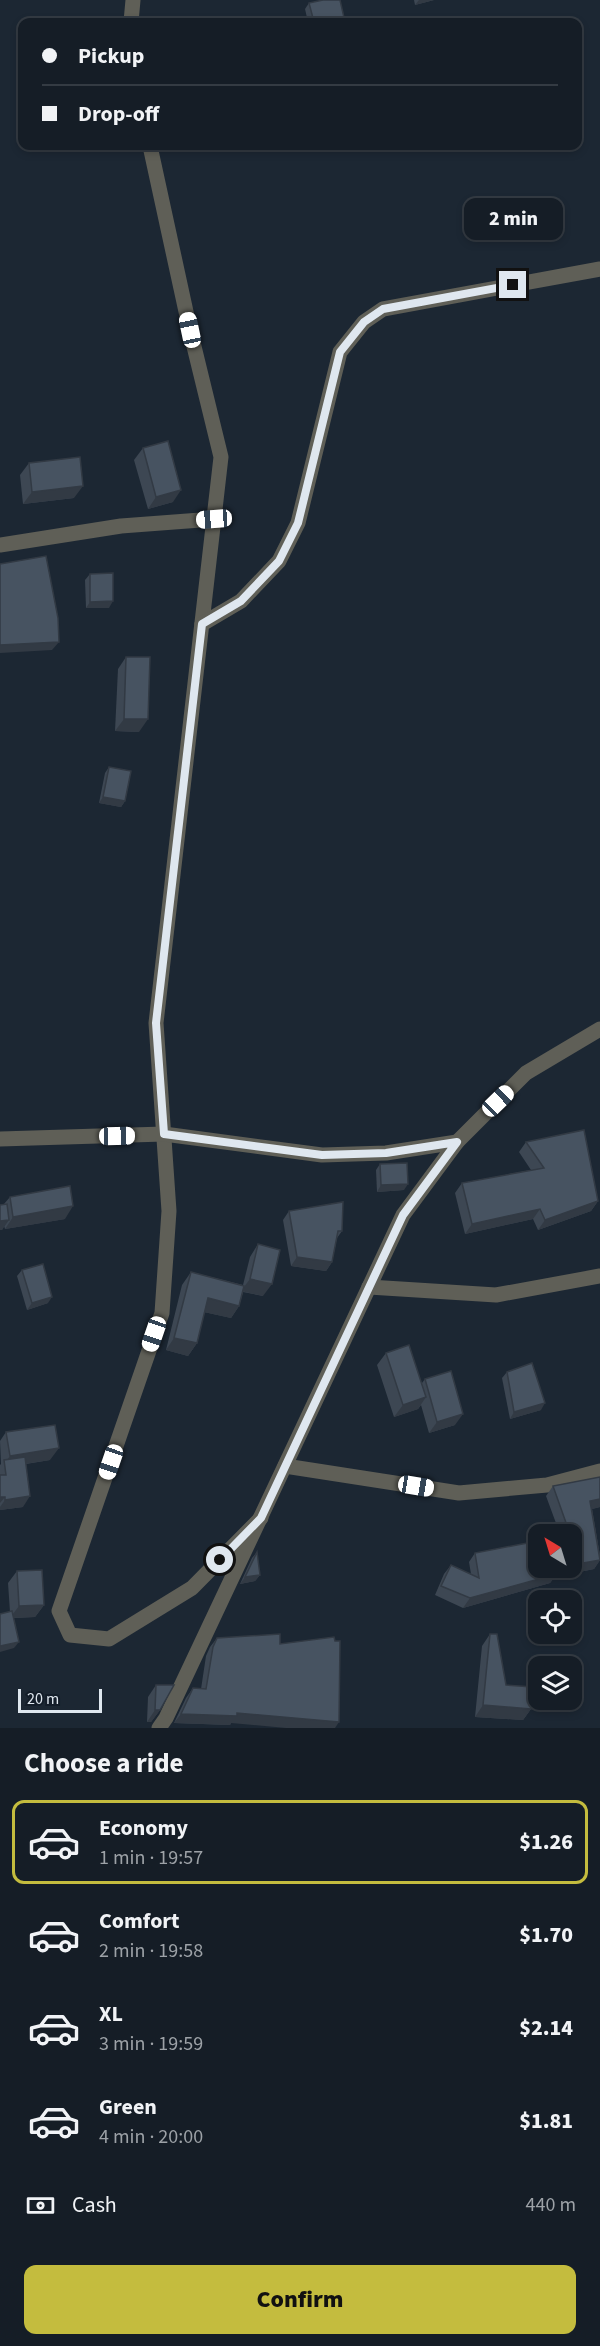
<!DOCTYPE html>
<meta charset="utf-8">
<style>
:root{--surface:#151d26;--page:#222a32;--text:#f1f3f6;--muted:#9da2a7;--line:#343b43;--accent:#c4bc3e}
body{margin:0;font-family:"Source Sans 3",sans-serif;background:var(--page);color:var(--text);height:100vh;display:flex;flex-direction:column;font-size:22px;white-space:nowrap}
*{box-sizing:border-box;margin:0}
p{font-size:20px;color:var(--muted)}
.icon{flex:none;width:33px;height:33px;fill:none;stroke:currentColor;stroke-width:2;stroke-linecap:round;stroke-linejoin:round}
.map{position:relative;height:1728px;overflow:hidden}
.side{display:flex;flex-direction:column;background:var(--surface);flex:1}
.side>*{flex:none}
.top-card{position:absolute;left:18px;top:18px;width:564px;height:132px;border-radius:12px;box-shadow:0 3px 9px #0003,0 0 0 2px var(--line);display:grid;align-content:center;height:132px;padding:0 24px;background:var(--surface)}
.needle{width:39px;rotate:322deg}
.buttons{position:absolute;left:528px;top:1524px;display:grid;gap:12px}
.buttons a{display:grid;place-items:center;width:54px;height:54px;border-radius:12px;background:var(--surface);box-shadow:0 3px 9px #0003,0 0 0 2px var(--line);font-size:30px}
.scale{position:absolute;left:18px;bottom:15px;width:84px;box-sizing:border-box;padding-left:6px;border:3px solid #dfe7ef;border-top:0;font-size:16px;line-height:21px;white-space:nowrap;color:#dfe7ef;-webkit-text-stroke:4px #131d29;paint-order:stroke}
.end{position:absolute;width:27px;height:27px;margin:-14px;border:8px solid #dfe7ef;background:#111;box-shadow:0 0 0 3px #111}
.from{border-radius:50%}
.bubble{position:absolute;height:42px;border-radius:12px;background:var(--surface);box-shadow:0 3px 9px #0003,0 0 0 2px var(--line);font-size:20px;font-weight:800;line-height:42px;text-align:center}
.car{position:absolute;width:18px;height:36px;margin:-18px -9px;border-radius:8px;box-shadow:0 0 4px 2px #0007;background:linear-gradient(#fff 24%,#345 0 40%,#fff 0 76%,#345 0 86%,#fff 0)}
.top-card b{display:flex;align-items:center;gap:21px;height:57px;font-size:22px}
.top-card b+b{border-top:2px solid var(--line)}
.top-card i{width:15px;height:15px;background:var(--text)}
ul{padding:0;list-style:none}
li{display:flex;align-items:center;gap:18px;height:84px;margin:0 12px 9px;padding:0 12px;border:3px solid transparent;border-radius:12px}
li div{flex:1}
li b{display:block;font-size:22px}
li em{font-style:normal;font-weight:800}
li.selected{border-color:var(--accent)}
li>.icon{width:54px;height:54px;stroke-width:1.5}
h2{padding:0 24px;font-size:27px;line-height:72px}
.pay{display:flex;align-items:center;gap:15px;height:66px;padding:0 24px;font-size:22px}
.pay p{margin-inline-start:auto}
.primary-button{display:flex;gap:12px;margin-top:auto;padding:12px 24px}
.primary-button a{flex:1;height:69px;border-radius:12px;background:var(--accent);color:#111;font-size:24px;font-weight:800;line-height:69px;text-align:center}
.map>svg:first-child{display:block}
</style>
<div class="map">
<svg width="600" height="1728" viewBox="0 0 600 1728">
<rect width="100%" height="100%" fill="#1c2733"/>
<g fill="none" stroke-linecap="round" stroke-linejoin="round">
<g stroke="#5f5f57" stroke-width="15">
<path d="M 131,22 L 133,0"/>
<path d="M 150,146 L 190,330 L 221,457 L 156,1023 L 169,1211 L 162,1313 L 59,1611 L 70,1635 L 109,1639 L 192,1588 L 261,1518"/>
<path d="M 0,545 L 121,526 L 214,519"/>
<path d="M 202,624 L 241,601 L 279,561 L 298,523 L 340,352 L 364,322 L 383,309 L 600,269"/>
<path d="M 0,1139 L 164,1134 L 322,1155 L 386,1153 L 457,1142"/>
<path d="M 369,1287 L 496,1295 L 600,1276"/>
<path d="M 285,1466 L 459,1493 L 547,1485 L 600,1471"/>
<path d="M 159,1728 L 166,1718 L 403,1215 L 457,1142 L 526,1073 L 600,1029"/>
</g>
</g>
<g fill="#3d4753">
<path d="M 414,0 L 434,0 L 415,5 Z"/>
<path d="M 309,3 L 345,22 L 308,22 L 305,9 Z"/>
<path d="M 143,448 L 173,502 L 148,509 L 134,460 Z"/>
<path d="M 29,463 L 74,498 L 23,504 L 20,475 Z"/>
<path d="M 90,574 L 109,608 L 86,608 L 85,580 Z"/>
<path d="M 126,657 L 139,732 L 115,731 L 118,669 Z"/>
<path d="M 109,767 L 125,801 L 121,807 L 99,803 L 105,773 Z"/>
<path d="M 526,1142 L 598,1201 L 591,1211 L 538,1230 L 533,1219 L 465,1234 L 455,1193 L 462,1183 L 531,1170 L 519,1152 Z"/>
<path d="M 380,1164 L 404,1190 L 377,1192 L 376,1170 Z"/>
<path d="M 10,1197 L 65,1219 L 5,1229 L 4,1226 L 2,1230 L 0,1230 L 0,1205 L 4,1204 Z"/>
<path d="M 289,1211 L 342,1231 L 337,1238 L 332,1262 L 326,1271 L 291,1266 L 283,1220 Z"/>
<path d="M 258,1244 L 263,1296 L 243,1292 L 239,1306 L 231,1318 L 204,1312 L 197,1343 L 188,1356 L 166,1350 L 182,1285 L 191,1272 L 243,1285 L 250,1257 Z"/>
<path d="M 22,1270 L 48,1303 L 27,1310 L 17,1276 Z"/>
<path d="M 386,1353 L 422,1383 L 425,1379 L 455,1425 L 429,1433 L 421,1405 L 418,1409 L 394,1417 L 377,1365 Z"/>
<path d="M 507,1372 L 541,1410 L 510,1419 L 502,1378 Z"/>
<path d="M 6,1432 L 50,1460 L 26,1464 L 23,1507 L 0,1510 L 0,1465 L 1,1464 L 0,1441 Z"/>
<path d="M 600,1477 L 600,1507 L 592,1509 L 600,1556 L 600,1560 L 594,1569 L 560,1576 L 557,1569 L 557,1574 L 550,1583 L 463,1608 L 435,1595 L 444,1574 L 451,1565 L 471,1574 L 469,1562 L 475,1553 L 538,1568 L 572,1568 L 572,1534 L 560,1534 L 546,1496 L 553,1486 Z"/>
<path d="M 257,1552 L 260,1575 L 255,1581 L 240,1584 L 252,1558 Z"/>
<path d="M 17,1571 L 44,1605 L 35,1617 L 14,1618 L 14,1648 L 10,1612 L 8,1583 Z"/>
<path d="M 490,1634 L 506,1685 L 531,1709 L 523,1720 L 475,1717 L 482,1646 Z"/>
<path d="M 217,1638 L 231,1723 L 230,1725 L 174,1723 L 186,1698 L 193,1688 L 201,1689 L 206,1656 L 210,1647 Z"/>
<path d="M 156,1685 L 160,1710 L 151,1722 L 147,1722 L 148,1697 Z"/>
</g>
<g fill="#323a44">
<path d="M 419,0 L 434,0 L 415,5 Z"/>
<path d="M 83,486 L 74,498 L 23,504 L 32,492 Z"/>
<path d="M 181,490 L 173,502 L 148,509 L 156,497 Z"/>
<path d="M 113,601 L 109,608 L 86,608 L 90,602 Z"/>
<path d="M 59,642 L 52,650 L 0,653 L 0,645 Z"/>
<path d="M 124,719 L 148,719 L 139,732 L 115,731 Z"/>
<path d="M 103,797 L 125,801 L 121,807 L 99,803 Z"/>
<path d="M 408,1184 L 404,1190 L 377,1192 L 381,1185 Z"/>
<path d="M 598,1201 L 591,1211 L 538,1230 L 545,1220 Z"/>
<path d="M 73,1206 L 65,1219 L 5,1229 L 13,1217 Z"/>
<path d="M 540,1209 L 533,1219 L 465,1234 L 472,1224 Z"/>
<path d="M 9,1220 L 2,1230 L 0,1230 L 0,1221 Z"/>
<path d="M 297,1257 L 332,1262 L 326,1271 L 291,1266 Z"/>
<path d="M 250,1279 L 272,1284 L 263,1296 L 241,1291 Z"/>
<path d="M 52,1297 L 48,1303 L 27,1310 L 32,1303 Z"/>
<path d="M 208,1298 L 239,1306 L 231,1318 L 199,1311 Z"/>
<path d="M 174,1338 L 197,1343 L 188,1356 L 166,1350 Z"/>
<path d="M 426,1397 L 418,1409 L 394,1417 L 403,1405 Z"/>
<path d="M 545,1403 L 541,1410 L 510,1419 L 514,1412 Z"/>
<path d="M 463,1414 L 455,1425 L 429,1433 L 437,1422 Z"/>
<path d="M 59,1448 L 50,1460 L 5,1467 L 4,1464 L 10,1456 Z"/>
<path d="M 30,1496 L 23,1507 L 0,1510 L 0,1507 L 5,1500 Z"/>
<path d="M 0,1497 L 5,1497 L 0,1503 Z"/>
<path d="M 600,1499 L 600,1507 L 584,1511 L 590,1501 Z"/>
<path d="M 600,1560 L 594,1569 L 560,1576 L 565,1568 L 572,1568 L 572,1565 Z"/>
<path d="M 557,1574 L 550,1583 L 463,1608 L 470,1598 Z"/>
<path d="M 260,1575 L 255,1581 L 240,1584 L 245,1577 Z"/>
<path d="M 44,1605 L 35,1617 L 10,1618 L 19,1606 Z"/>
<path d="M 19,1642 L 14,1648 L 0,1652 L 0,1646 Z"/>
<path d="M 483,1705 L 531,1709 L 523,1720 L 475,1717 Z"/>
<path d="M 155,1710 L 160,1710 L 151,1722 L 147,1722 Z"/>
<path d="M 237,1713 L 339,1722 L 335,1728 L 286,1728 L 231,1723 L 230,1725 L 174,1723 L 181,1714 Z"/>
</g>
<g fill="#475361" stroke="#323a44" stroke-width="1.5">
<path d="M 323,0 L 340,0 L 345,22 L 314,22 L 309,3 Z"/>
<path d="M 168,441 L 181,490 L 156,497 L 143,448 Z"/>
<path d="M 80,457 L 83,486 L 32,492 L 29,463 Z"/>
<path d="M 46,556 L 58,618 L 59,642 L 0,645 L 0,564 Z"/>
<path d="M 113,573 L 113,601 L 90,602 L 90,574 Z"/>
<path d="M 126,657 L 150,657 L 148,719 L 124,719 Z"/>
<path d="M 109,767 L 131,771 L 125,801 L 103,797 Z"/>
<path d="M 584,1130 L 598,1201 L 545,1220 L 540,1209 L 472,1224 L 462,1183 L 544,1168 L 526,1142 Z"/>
<path d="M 407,1163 L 408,1184 L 381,1185 L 380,1164 Z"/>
<path d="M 70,1186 L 73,1206 L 13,1217 L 10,1197 Z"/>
<path d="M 343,1202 L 342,1231 L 338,1231 L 332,1262 L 297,1257 L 289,1211 Z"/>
<path d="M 7,1204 L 9,1220 L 0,1221 L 0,1205 Z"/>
<path d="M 258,1244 L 280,1250 L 272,1284 L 250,1279 Z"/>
<path d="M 43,1264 L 52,1297 L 32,1303 L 22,1270 Z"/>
<path d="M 191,1272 L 244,1286 L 239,1306 L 208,1298 L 197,1343 L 174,1338 Z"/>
<path d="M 409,1345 L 426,1397 L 403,1405 L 386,1353 Z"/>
<path d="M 532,1363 L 545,1403 L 514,1412 L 507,1372 Z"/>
<path d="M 451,1371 L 463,1414 L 437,1422 L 425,1379 Z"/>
<path d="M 55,1425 L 59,1448 L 10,1456 L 6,1432 Z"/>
<path d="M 25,1457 L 30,1496 L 5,1500 L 5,1497 L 0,1497 L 0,1475 L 6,1475 L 4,1460 Z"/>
<path d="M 600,1477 L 600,1499 L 590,1501 L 600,1560 L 572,1565 L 572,1534 L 570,1534 L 553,1486 Z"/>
<path d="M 538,1541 L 538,1568 L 557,1568 L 557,1574 L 470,1598 L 441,1586 L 451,1565 L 479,1578 L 475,1553 Z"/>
<path d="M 257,1552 L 260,1575 L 245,1577 Z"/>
<path d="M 42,1570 L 44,1605 L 19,1606 L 17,1571 Z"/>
<path d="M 12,1611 L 19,1642 L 0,1646 L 0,1614 Z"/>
<path d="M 280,1634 L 280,1644 L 334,1637 L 335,1641 L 340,1641 L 339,1722 L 237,1713 L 237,1716 L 181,1714 L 193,1688 L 206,1689 L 213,1647 L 217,1638 Z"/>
<path d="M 490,1634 L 497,1634 L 506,1685 L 533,1687 L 531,1709 L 483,1705 Z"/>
<path d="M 156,1685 L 174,1685 L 160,1710 L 155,1710 Z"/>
</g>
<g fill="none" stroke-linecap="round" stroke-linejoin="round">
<path stroke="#dfe7ef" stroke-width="8" d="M 220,1560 L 261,1518 L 403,1215 L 457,1142 L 386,1153 L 322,1155 L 164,1134 L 156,1023 L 202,624 L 241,601 L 279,561 L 298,523 L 340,352 L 364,322 L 383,309 L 513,285"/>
</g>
</svg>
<div class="buttons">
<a><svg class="needle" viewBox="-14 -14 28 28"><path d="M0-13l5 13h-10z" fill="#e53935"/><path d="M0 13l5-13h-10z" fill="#9da2a7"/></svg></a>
<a><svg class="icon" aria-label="locate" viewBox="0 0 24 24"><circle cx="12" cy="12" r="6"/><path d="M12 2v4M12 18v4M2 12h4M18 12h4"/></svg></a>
<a><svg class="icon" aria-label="layers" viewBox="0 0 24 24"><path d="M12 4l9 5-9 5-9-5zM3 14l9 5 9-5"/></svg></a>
</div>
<div class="scale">20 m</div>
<i class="end from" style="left:220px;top:1560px"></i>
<i class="end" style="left:513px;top:285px"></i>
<div class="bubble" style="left:464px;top:198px;width:99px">2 min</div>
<i class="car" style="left:190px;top:330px;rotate:348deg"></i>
<i class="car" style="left:214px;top:519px;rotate:266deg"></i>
<i class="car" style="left:498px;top:1101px;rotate:46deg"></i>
<i class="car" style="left:117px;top:1136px;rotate:89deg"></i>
<i class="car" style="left:154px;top:1334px;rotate:199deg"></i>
<i class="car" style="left:111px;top:1462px;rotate:199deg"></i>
<i class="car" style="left:416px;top:1486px;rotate:99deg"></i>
<div class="top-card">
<b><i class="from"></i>Pickup</b>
<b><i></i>Drop-off</b>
</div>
</div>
<section class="side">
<h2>Choose a ride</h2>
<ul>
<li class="selected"><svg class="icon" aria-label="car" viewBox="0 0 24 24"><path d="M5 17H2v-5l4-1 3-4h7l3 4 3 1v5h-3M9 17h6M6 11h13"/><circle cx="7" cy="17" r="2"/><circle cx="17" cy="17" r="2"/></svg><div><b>Economy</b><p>1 min · 19:57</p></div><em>$1.26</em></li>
<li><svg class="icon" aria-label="car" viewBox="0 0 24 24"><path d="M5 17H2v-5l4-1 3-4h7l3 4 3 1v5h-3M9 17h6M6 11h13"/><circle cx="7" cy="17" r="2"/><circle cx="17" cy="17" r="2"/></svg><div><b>Comfort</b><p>2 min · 19:58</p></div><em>$1.70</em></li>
<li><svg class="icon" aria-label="car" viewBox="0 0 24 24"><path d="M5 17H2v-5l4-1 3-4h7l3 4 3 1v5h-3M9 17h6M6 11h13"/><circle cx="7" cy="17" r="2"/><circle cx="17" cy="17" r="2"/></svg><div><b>XL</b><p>3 min · 19:59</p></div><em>$2.14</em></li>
<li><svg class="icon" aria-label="car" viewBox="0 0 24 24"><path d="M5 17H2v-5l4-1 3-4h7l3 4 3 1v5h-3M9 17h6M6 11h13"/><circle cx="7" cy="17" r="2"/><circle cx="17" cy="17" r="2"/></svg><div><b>Green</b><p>4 min · 20:00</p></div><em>$1.81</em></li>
</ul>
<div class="pay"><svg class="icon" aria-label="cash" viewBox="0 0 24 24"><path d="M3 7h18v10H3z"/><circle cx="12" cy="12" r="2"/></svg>Cash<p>440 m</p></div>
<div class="primary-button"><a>Confirm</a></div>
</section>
